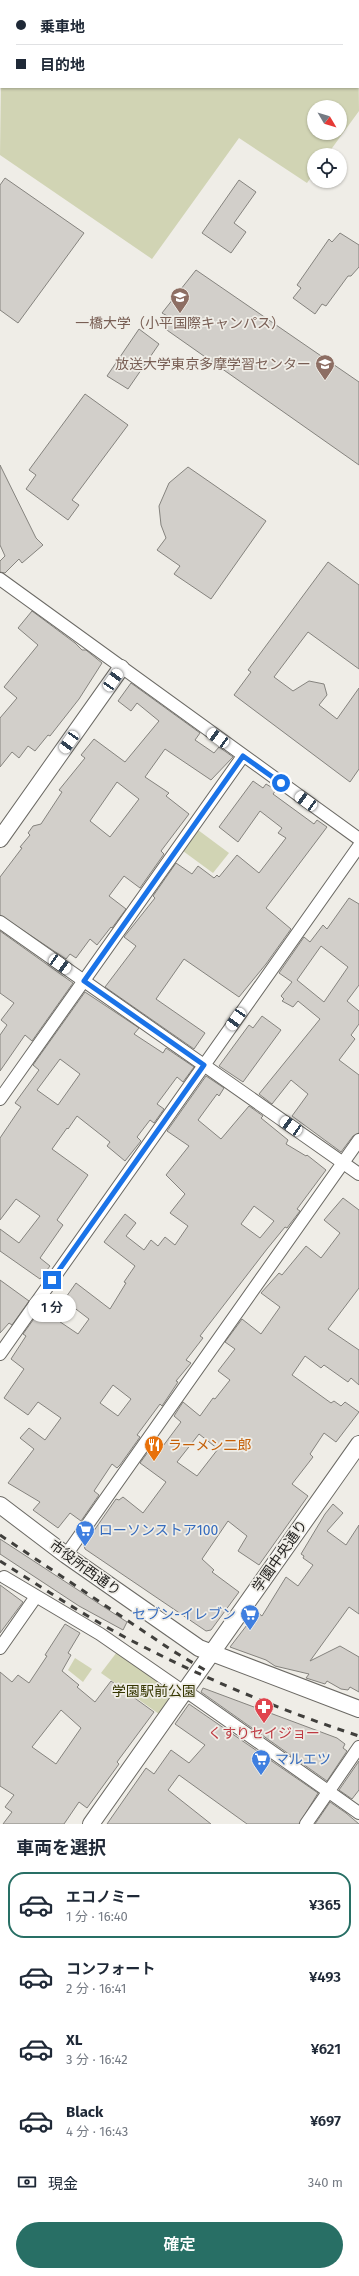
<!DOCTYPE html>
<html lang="ja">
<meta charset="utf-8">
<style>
:root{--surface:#fff;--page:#f6f6f7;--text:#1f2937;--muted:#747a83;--line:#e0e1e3;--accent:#286f65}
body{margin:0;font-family:"Fira Sans","Noto Sans JP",sans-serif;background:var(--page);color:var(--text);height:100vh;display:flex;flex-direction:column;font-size:15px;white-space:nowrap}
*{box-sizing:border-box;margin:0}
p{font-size:13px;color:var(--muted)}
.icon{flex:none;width:22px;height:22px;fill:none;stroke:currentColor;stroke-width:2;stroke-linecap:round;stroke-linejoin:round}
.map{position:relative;height:1824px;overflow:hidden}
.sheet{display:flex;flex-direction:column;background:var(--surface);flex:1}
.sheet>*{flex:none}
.hud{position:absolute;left:0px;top:0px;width:359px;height:88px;box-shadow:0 1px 3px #0004;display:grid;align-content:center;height:88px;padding:0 16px;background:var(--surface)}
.needle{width:26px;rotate:128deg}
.fabs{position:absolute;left:307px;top:100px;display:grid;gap:8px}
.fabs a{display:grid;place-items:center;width:40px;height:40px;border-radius:50%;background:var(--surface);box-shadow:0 1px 3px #0004;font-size:20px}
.end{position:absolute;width:18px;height:18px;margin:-9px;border:5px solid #1a73e8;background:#fff;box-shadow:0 0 0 2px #fff}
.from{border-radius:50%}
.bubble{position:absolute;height:28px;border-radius:14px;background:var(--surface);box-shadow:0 1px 3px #0004;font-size:13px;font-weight:600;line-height:28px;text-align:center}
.car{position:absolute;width:12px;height:24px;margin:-12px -6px;border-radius:5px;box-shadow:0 0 3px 1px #0007;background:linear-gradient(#fff 24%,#345 0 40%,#fff 0 76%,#345 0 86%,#fff 0)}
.hud b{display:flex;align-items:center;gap:14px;height:38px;font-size:15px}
.hud b+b{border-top:1px solid var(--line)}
.hud i{width:10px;height:10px;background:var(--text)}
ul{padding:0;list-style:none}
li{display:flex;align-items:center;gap:12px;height:66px;margin:0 8px 6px;padding:0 8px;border:2px solid transparent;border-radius:16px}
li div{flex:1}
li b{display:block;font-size:15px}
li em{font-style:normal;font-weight:600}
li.active{border-color:var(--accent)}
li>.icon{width:36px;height:36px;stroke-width:1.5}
h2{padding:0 16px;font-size:18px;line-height:48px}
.pay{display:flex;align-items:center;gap:10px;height:44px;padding:0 16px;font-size:15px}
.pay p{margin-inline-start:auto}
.button{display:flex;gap:8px;margin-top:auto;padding:8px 16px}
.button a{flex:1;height:46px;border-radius:24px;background:var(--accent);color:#fff;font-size:16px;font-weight:600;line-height:46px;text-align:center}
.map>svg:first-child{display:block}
</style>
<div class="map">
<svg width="359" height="1824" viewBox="0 0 359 1824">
<rect width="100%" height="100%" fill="#efede7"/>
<g fill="#d1d4b4" fill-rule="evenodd">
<path d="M 63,0 L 307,0 L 308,1 L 62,1 Z"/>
<path d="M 358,35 L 359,111 L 327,155 L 314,155 L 314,173 L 307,183 L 239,138 L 152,259 L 0,155 L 1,81 L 1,87 L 358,87 ZM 314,107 L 340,107 L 340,133 L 314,133 Z"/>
<path d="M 198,830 L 229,853 L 213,873 L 183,851 Z"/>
<path d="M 120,1648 L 178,1688 L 159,1714 L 101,1673 Z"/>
<path d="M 75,1658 L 92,1669 L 83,1682 L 68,1670 Z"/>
</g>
<g fill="#d2cfca" stroke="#85837e" fill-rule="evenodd">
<path d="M 5,178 L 84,233 L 18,323 L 0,310 L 0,185 Z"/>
<path d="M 239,180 L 256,192 L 234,223 L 246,232 L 231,253 L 202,233 Z"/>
<path d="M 340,233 L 359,245 L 359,267 L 351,276 L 348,276 L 326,306 L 322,304 L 315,314 L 293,298 L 301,288 L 297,285 L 329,239 L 332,242 Z"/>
<path d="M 196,270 L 359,382 L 359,465 L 164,328 L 171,318 L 162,313 Z"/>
<path d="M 139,329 L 159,344 L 128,389 L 107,376 Z"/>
<path d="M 85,394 L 128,425 L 72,500 L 79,505 L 68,520 L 26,489 L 36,475 L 29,470 Z"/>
<path d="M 0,465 L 36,538 L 43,545 L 22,563 L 19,559 L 5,573 L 0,572 L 0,561 L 5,556 L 0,545 Z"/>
<path d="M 188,467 L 266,521 L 211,599 L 174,574 L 180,566 L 157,550 L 166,538 L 161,525 L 159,506 L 169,483 Z"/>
<path d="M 328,562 L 359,585 L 359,669 L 308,632 L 274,677 L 293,691 L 309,681 L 324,684 L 327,695 L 319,705 L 337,719 L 359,688 L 359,769 L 350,782 L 234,695 L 251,672 L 248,670 Z"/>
<path d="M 32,611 L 75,643 L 82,650 L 86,650 L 102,663 L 79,699 L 50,736 L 48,735 L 35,751 L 28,746 L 19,758 L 12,752 L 0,767 L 0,718 L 17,698 L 4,687 L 38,645 L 18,628 Z"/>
<path d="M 131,683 L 200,733 L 195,740 L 214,753 L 219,747 L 233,757 L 211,780 L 165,749 L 145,777 L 169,793 L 166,796 L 189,814 L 161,851 L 164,854 L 140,888 L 124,876 L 109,896 L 126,909 L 112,928 L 111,927 L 97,945 L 90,939 L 76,958 L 70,954 L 66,959 L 0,915 L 0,877 L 22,848 L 20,847 L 30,835 L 28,833 L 33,826 L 41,824 L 62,792 L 59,790 L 85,758 L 81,755 L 94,739 L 125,762 L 159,721 L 137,703 L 131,711 L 118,701 ZM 117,782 L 139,799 L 110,837 L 90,821 Z"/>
<path d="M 253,781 L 263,788 L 266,784 L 276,790 L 273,794 L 314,824 L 317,820 L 327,827 L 266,908 L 291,929 L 266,964 L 239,997 L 184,959 L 156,999 L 205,1033 L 194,1049 L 105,987 L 136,946 L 124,937 L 155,898 L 153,896 L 176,863 L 192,874 L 198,866 L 214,878 L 217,875 L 219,877 L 237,855 L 259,873 L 286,838 L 278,833 L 282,828 L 260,811 L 238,842 L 219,827 Z"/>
<path d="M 349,898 L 359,904 L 359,985 L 347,1001 L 359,1011 L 359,1024 L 351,1035 L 355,1039 L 339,1060 L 359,1075 L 359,1133 L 353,1136 L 341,1152 L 292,1116 L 308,1094 L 291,1080 L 272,1104 L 259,1094 L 320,1019 L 298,1001 L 293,1007 L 282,1001 L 284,999 L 281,996 L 292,982 L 279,973 L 304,937 L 310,942 L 323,925 L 327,929 ZM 321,946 L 348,967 L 324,1002 L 297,980 Z"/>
<path d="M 0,931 L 73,983 L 32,1041 L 25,1035 L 0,1071 L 0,1035 L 7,1025 L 1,1020 L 14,1003 L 0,993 Z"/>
<path d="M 85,992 L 139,1028 L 134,1034 L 163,1053 L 166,1048 L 194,1067 L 183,1082 L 177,1077 L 157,1104 L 164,1109 L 154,1123 L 150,1120 L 137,1137 L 141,1141 L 125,1161 L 107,1146 L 110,1142 L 77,1116 L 68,1129 L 67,1128 L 52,1149 L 88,1175 L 57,1220 L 63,1225 L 40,1258 L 50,1266 L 40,1279 L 0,1251 L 0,1229 L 19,1243 L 40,1216 L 16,1199 L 0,1220 L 0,1138 L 21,1107 L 15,1103 L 39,1070 L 33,1065 ZM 60,1059 L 80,1074 L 58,1105 L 37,1090 Z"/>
<path d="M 262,1016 L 281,1030 L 243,1082 L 219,1066 L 249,1025 L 253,1028 Z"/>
<path d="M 206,1076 L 224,1088 L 219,1096 L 217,1094 L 198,1120 L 221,1139 L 249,1106 L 263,1116 L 261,1118 L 288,1140 L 286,1144 L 306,1156 L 307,1155 L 326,1170 L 297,1209 L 300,1211 L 290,1224 L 287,1228 L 285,1227 L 267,1249 L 200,1336 L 203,1338 L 186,1360 L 191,1363 L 176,1381 L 178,1382 L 162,1406 L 160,1404 L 137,1435 L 140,1437 L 120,1465 L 117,1468 L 112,1464 L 94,1491 L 99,1495 L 81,1521 L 70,1513 L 58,1528 L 33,1510 L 40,1502 L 8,1483 L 34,1449 L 20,1438 L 29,1428 L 45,1440 L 61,1418 L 38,1402 L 28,1415 L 4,1398 L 24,1369 L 11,1359 L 26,1336 L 23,1334 L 41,1309 L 78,1334 L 89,1319 L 64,1300 L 76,1283 L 110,1309 L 126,1283 L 124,1282 L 135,1266 L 104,1242 L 125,1214 L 136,1223 L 126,1236 L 144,1250 L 151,1240 L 158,1246 L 165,1237 L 175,1245 L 188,1226 L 170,1213 L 185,1194 L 166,1175 L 189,1146 L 167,1131 ZM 254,1206 L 274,1221 L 260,1238 L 241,1224 ZM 113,1385 L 131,1399 L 118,1416 L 100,1403 Z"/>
<path d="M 343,1198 L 359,1210 L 359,1288 L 328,1329 L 359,1350 L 359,1385 L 351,1378 L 348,1382 L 324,1365 L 321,1368 L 305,1356 L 292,1375 L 331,1403 L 334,1401 L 341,1406 L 345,1402 L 359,1412 L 336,1442 L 324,1433 L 310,1454 L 313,1457 L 292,1484 L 308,1496 L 259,1565 L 238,1551 L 247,1536 L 228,1521 L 202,1559 L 214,1570 L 212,1572 L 239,1592 L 211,1630 L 206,1631 L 85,1549 L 84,1545 L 116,1499 L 119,1500 L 123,1497 L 143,1513 L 166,1482 L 140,1463 L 153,1445 L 160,1450 L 181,1422 L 174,1416 L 183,1402 L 200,1416 L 213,1398 L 215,1399 L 230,1380 L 218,1371 L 235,1349 L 225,1342 L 242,1319 L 261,1334 L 280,1307 L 261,1293 L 279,1273 L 282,1275 L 306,1246 L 321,1258 L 340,1233 L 324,1220 ZM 199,1434 L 218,1449 L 197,1476 L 177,1462 Z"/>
<path d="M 0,1280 L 29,1301 L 12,1325 L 9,1323 L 0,1333 Z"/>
<path d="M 333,1504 L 343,1513 L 327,1531 L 346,1545 L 359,1525 L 359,1614 L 349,1607 L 310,1661 L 340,1646 L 359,1657 L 359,1692 L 350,1687 L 348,1690 L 341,1689 L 327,1681 L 325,1684 L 306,1678 L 309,1674 L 275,1666 L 266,1660 L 230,1647 L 257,1612 L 262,1616 L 286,1577 L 298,1586 L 313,1565 L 303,1558 L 304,1556 L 301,1554 L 325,1514 Z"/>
<path d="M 0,1539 L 127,1622 L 123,1630 L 79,1606 L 0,1554 Z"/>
<path d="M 0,1585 L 23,1602 L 0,1633 Z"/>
<path d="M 65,1624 L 80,1633 L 68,1653 L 71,1655 L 62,1671 L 79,1685 L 77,1687 L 95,1702 L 111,1681 L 154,1712 L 117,1762 L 119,1764 L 87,1808 L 79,1802 L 64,1824 L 3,1824 L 12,1812 L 5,1807 L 14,1795 L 0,1786 L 0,1672 L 12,1682 L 18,1675 L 29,1683 L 47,1656 L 45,1655 ZM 61,1710 L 81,1728 L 56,1764 L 32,1747 Z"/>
<path d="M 203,1688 L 337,1738 L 345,1744 L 343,1748 L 347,1751 L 327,1781 L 201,1692 Z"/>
<path d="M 189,1704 L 318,1793 L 299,1824 L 247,1824 L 179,1775 L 168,1790 L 211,1824 L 107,1824 L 146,1768 L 154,1774 L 171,1750 L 189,1763 L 205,1745 L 175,1724 Z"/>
<path d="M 359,1761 L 359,1790 L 352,1799 L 339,1790 Z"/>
<path d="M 330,1802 L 346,1813 L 359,1824 L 315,1824 Z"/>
</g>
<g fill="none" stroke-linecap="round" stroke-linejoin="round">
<defs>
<g id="street">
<path d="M 0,579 L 359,839"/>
<path d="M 0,922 L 359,1174"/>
<path d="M 0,1099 L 243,756"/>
<path d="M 0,1354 L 359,846"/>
<path d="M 66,1555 L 359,1140"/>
<path d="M 4,1577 L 100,1634 L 178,1688 L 193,1696 L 359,1813"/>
<path d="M 0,1648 L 35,1598"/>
<path d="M 306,1824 L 359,1747"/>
</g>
<g id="secondary">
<path d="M 0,839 L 121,668"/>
<path d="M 0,1505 L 66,1555 L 199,1648 L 359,1709"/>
<path d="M 91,1824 L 359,1444"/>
</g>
</defs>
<use href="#street" stroke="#6b6964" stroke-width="14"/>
<use href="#secondary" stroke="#6b6964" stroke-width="18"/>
<use href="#street" stroke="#fff" stroke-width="12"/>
<use href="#secondary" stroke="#fff" stroke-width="16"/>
<g stroke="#403f3c" stroke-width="3" stroke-dasharray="7 7" stroke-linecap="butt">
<path d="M 0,1535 L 173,1651 L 210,1673"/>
<path d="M 0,1561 C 48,1591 95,1623 146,1648 C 215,1683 286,1712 359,1736"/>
</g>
</g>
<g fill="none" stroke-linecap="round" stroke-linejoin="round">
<path stroke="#1a73e8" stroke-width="5" d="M 52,1280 L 204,1065 L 84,981 L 243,756 L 281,783"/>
</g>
<defs>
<symbol id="university-pin" viewBox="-11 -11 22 30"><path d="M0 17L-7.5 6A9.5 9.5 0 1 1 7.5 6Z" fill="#8d6e63" stroke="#efede7"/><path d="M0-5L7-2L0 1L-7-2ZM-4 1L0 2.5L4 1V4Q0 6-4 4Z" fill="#fff"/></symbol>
<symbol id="restaurant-pin" viewBox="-11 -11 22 30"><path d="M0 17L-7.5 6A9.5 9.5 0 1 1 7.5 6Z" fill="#e8710a" stroke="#efede7"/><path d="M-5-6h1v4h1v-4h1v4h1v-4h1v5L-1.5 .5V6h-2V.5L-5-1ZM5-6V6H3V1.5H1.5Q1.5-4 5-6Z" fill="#fff"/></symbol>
<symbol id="supermarket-pin" viewBox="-11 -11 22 30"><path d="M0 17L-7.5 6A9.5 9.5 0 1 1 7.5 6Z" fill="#3f7fe0" stroke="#efede7"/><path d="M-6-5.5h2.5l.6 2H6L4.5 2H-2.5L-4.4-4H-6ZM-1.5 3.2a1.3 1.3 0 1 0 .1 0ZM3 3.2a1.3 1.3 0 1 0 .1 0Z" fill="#fff"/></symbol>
<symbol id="pharmacy-pin" viewBox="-11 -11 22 30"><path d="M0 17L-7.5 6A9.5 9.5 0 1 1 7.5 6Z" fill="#e0444e" stroke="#efede7"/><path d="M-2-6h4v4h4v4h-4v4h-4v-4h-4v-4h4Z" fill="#fff"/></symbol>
</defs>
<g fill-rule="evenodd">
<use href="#university-pin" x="169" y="286" width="22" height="30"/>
<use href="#university-pin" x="314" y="353" width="22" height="30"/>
<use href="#restaurant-pin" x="143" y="1434" width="22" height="30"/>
<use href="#supermarket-pin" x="74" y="1519" width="22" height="30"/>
<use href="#supermarket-pin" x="239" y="1603" width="22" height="30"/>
<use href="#pharmacy-pin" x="253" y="1696" width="22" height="30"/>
<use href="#supermarket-pin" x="250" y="1748" width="22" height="30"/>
</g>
<g text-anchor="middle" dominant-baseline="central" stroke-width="3.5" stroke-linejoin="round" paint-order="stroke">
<g font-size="14" fill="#785e54" stroke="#efede7">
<text x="180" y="323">一橋大学（小平国際キャンパス）</text>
<text x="311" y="364" text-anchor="end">放送大学東京多摩学習センター</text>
</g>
<g font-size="14" fill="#c56008" stroke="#efede7" text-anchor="start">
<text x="168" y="1445">ラーメン二郎</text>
</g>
<g font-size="14" fill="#366cbe" stroke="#efede7" text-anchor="start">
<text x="99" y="1530">ローソンストア100</text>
<text x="236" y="1614" text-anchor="end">セブン-イレブン</text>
<text x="275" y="1759">マルエツ</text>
</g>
<g font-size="14" fill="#201f1d" stroke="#efede7">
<text transform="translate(280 1556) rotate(-55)">学園中央通り</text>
<text transform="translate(85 1568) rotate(36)">市役所西通り</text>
</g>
<g font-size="14" fill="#353600" stroke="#efede7">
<text x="154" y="1691">学園駅前公園</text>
</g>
<g font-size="14" fill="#be3a42" stroke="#efede7">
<text x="264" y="1733">くすりセイジョー</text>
</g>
</g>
</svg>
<div class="fabs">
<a><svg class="needle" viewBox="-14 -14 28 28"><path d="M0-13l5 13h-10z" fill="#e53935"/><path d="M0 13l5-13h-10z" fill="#747a83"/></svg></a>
<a><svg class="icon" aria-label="locate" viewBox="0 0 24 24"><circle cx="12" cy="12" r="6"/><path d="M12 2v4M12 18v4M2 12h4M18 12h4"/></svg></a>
</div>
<i class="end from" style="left:281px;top:783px"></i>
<i class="end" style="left:52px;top:1280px"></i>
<div class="bubble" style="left:28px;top:1294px;width:48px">1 分</div>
<i class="car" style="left:113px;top:680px;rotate:35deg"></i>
<i class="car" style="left:218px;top:738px;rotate:306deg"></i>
<i class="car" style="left:69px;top:742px;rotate:215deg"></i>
<i class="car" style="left:306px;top:801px;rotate:306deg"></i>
<i class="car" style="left:60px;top:964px;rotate:125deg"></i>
<i class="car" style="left:236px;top:1019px;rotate:215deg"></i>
<i class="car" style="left:291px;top:1126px;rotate:305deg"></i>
<div class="hud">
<b><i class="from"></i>乗車地</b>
<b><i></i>目的地</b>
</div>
</div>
<section class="sheet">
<h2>車両を選択</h2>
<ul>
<li class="active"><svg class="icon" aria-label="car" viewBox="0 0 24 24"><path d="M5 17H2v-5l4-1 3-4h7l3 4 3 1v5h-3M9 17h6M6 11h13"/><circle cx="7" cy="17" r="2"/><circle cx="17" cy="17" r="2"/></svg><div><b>エコノミー</b><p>1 分 · 16:40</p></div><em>¥365</em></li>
<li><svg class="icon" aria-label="car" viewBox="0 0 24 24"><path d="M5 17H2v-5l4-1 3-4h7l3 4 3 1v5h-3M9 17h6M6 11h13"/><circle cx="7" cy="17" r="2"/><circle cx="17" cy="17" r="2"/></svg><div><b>コンフォート</b><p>2 分 · 16:41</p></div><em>¥493</em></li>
<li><svg class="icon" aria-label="car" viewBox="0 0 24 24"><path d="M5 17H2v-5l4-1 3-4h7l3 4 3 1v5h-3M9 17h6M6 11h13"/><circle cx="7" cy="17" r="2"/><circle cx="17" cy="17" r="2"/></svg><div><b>XL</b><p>3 分 · 16:42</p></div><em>¥621</em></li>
<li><svg class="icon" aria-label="car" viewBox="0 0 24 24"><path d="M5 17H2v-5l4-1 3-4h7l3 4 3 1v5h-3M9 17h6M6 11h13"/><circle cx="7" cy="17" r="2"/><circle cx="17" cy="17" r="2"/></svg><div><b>Black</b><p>4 分 · 16:43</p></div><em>¥697</em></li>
</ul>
<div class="pay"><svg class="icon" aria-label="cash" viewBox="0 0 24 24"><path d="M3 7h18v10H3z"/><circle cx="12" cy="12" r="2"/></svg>現金<p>340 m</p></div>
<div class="button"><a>確定</a></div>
</section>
